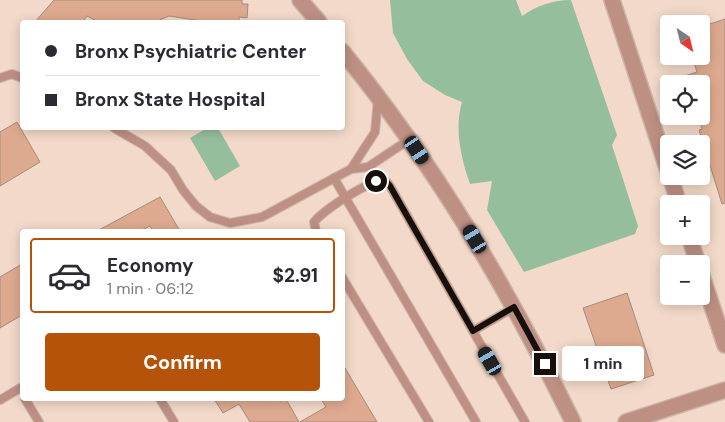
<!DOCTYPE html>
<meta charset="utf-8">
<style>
:root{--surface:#fff;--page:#f7f7f7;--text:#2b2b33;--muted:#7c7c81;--line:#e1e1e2;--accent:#b45309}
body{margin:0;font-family:"DM Sans",sans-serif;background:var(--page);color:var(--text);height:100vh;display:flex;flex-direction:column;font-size:19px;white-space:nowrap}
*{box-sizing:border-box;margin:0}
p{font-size:16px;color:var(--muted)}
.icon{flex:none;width:28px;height:28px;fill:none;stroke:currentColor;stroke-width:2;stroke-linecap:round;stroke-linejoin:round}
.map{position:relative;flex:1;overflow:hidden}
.details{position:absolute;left:20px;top:229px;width:325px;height:172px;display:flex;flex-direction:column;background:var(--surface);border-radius:5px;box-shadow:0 2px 12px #0003}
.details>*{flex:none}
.hud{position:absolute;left:20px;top:20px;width:325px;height:110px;border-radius:5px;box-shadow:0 2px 12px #0003;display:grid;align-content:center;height:110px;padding:0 25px;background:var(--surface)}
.needle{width:32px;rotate:145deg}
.controls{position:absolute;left:660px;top:15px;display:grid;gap:10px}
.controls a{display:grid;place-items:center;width:50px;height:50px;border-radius:5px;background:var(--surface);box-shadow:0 2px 12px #0003;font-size:25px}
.end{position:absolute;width:22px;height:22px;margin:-11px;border:6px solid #170f0a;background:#fff;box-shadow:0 0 0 2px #fff}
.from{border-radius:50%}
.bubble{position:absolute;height:35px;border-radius:5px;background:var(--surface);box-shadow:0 2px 12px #0003;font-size:16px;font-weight:700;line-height:35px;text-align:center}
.car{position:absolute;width:15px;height:30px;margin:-15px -8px;border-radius:6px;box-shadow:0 0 4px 1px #0007;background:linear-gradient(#222 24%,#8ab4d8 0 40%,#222 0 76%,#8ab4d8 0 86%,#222 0)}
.hud b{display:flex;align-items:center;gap:18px;height:48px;font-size:19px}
.hud b+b{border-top:1px solid var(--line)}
.hud i{width:12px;height:12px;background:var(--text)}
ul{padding:9px 0 0;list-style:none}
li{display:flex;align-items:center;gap:15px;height:75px;margin:0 10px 8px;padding:0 15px;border:2px solid transparent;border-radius:5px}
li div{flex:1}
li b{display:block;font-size:19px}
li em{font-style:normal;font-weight:700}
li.selected{border-color:var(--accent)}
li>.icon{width:45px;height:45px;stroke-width:1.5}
.cta{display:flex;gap:10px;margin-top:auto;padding:10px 25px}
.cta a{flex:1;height:58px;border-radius:5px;background:var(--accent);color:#fff;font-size:20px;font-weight:700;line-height:58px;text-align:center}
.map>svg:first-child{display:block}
</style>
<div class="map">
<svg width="725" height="422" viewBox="0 0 725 422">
<rect width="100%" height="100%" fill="#f3d9c9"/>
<g fill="#95bf9c">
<path d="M 390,0 L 516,0 L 522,16 C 536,6 553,0 571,0 L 617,135 L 612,145 L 638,226 L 635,234 L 524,272 L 487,210 L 492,181 L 470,184 C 461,158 454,129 462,102 L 445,95 L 423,81 L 407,59 L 393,33 Z"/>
<path d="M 207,128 L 218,128 L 240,166 L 215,181 L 190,138 Z"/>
</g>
<g fill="#deaa8f" stroke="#a48b7e">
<path d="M 54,0 L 242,0 L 242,4 L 248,4 L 247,18 L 239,17 L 239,22 L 208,22 L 169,16 L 155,22 L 98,22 L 87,16 L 83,22 L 35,22 Z"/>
<path d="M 725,19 L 725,203 L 722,204 L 699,130 L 702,129 L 698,116 L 701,116 L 701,84 L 669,84 L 669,81 L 697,72 L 692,56 L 701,56 L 701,27 Z"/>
<path d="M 17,122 L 40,162 L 0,186 L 0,132 Z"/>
<path d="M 160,197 L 180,231 L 153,231 L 150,226 L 140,231 L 97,231 Z"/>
<path d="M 22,264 L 22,315 L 0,328 L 0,277 Z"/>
<path d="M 627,293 L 654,375 L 611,389 L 583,308 Z"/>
<path d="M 342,363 L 377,422 L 300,422 L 326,407 L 321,399 L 342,399 Z"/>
<path d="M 214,399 L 286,399 L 299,422 L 250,422 L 239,404 L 223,413 Z"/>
</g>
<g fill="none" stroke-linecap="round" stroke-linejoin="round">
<defs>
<g id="lane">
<path d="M 0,78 L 12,74 L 22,78"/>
<path d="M 378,99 L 375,132 L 351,169 L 368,167 L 410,139"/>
<path d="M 114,128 L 145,146 L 171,170 L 183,190 L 196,206 L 210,217 L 230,223 L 262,217 L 351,169"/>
<path d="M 334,178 L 476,422"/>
<path d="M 316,231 L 314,222 C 326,208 366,183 384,179 L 390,186 L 525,422"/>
<path d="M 342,277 L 429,422"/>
<path d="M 473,331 L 515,307"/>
<path d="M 25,399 L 39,422"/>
<path d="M 160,399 L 174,422"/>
<path d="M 0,400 L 22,387"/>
</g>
<g id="street">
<path d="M 300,0 L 319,22"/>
<path d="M 612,0 L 669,174"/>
<path d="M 342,51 C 436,166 508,289 573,422"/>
<path d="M 670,176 L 679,204"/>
<path d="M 689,236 L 698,264"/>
<path d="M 701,273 L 725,345"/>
<path d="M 626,422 L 725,390"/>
</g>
</defs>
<use href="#lane" stroke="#cbb5a7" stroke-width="10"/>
<use href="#street" stroke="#cbb5a7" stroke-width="18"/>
<use href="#lane" stroke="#be9084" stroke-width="8"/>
<use href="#street" stroke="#be9084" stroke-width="15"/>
</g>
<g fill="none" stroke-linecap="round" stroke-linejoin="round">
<path stroke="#170f0a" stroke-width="6" d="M 376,181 L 384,179 L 390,186 L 473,331 L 514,307 L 545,364"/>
</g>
</svg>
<div class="controls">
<a><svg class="needle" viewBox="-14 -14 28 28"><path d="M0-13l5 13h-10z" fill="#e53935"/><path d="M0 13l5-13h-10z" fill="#7c7c81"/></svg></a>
<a><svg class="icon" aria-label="locate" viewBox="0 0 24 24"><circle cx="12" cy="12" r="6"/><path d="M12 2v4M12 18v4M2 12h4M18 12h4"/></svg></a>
<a><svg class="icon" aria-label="layers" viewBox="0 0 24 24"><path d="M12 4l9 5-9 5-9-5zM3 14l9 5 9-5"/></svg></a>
<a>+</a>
<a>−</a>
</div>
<i class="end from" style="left:376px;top:181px"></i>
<i class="end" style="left:545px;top:364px"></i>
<div class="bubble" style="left:562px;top:346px;width:82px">1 min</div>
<i class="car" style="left:417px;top:150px;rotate:146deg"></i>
<i class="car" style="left:475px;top:239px;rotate:329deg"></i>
<i class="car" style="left:490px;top:361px;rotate:330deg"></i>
<div class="hud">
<b><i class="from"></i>Bronx Psychiatric Center</b>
<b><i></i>Bronx State Hospital</b>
</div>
<section class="details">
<ul>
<li class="selected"><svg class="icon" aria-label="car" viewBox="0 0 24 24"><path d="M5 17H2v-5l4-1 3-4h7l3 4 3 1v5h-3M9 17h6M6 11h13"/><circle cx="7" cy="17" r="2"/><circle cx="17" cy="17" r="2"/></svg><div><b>Economy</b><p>1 min · 06:12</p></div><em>$2.91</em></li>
</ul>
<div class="cta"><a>Confirm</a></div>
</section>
</div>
